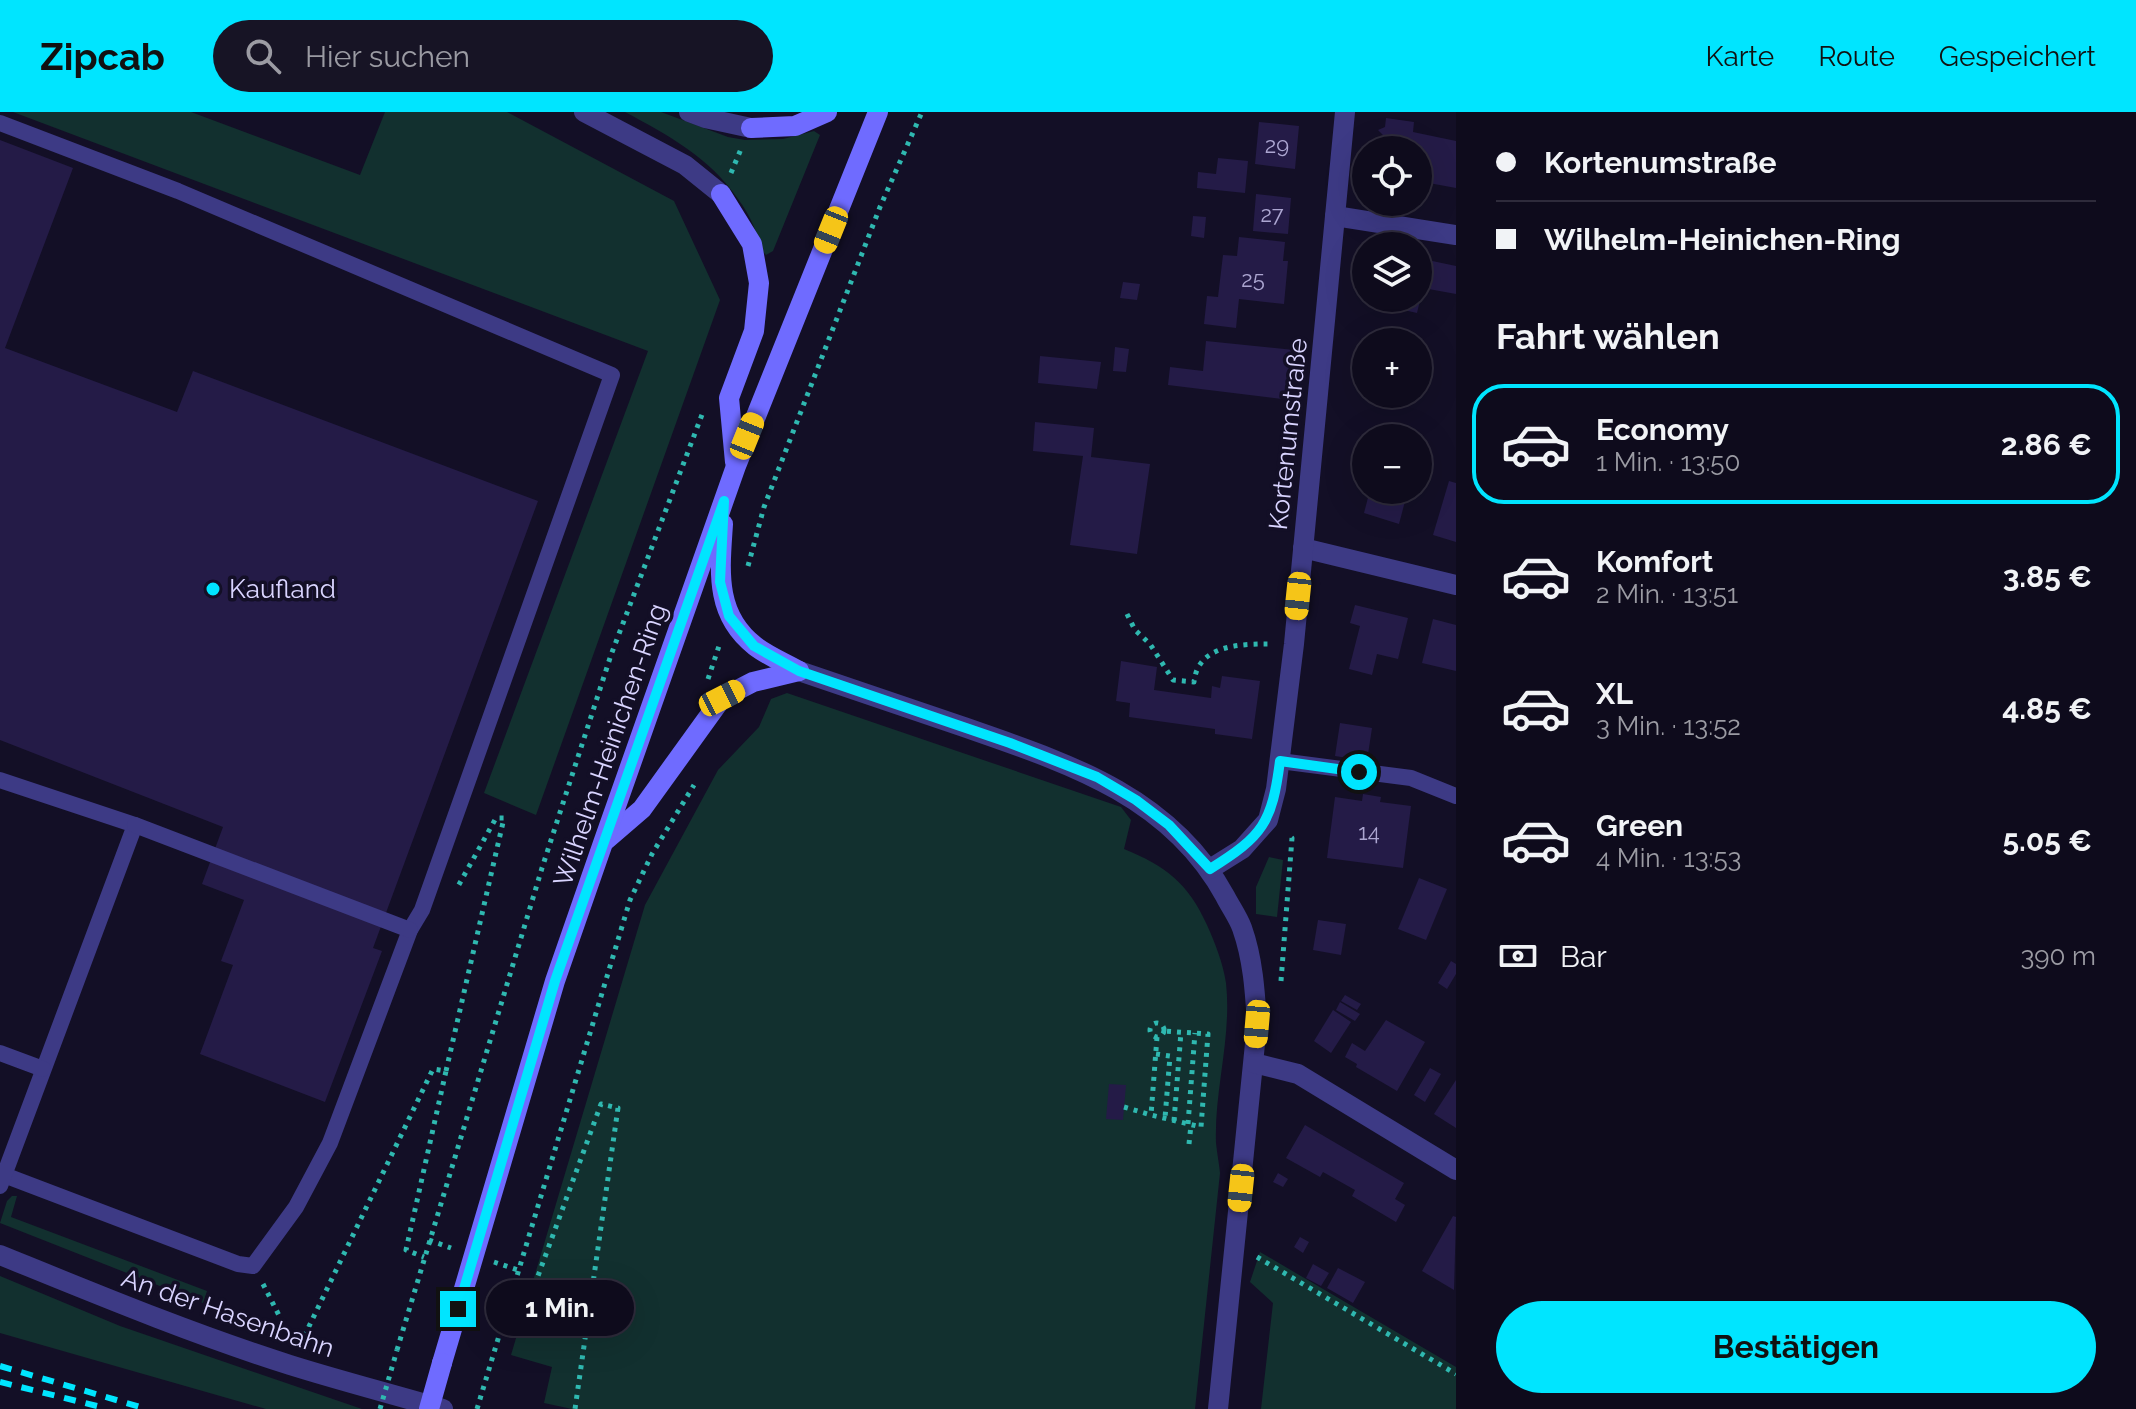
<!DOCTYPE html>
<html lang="de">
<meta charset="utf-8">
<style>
:root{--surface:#0e0b1c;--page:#171425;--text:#f1f3f6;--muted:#9b9ba3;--line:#2e2b3b;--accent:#00e5ff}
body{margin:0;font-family:Raleway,sans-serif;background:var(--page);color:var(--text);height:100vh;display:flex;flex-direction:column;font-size:30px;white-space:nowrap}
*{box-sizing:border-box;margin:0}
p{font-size:26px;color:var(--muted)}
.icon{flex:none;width:44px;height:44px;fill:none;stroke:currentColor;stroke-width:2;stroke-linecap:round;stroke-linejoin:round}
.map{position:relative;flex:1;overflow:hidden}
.side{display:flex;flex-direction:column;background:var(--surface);width:680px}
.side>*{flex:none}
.hud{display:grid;align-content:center;height:176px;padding:0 40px;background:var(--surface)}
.fabs{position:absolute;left:1352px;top:24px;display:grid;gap:16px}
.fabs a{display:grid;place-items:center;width:80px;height:80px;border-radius:50%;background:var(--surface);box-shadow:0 8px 32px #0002,0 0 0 2px var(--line);font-size:40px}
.end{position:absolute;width:36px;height:36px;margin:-18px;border:10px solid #00e5ff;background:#111;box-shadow:0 0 0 4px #111}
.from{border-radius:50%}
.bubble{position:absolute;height:56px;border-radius:28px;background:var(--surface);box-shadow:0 8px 32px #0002,0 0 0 2px var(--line);font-size:26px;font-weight:700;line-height:56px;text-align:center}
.car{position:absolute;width:24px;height:48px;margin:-24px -12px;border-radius:10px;box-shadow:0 0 6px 2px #0007;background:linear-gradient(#f5c518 24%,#345 0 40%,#f5c518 0 76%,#345 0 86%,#f5c518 0)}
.hud b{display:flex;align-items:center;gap:28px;height:76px;font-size:30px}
.hud b+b{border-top:2px solid var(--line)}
.hud i{width:20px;height:20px;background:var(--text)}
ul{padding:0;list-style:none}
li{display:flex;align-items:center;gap:24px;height:120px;margin:0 16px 12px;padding:0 24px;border:4px solid transparent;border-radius:32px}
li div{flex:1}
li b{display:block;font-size:30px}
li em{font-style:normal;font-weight:700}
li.active{border-color:var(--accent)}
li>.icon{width:72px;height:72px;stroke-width:1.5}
h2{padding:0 40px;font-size:36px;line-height:96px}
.pay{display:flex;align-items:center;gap:20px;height:88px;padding:0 40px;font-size:30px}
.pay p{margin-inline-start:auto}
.cta{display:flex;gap:16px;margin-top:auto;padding:16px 40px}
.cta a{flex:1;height:92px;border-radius:48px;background:var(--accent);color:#111;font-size:32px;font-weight:700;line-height:92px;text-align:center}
header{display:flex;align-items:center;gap:48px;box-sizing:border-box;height:112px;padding:0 40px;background:var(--accent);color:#111}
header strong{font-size:38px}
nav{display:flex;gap:44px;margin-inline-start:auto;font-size:28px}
.search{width:560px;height:72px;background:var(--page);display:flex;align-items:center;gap:20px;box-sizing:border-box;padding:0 28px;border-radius:44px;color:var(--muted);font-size:30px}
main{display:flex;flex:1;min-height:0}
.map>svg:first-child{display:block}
</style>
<header>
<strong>Zipcab</strong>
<div class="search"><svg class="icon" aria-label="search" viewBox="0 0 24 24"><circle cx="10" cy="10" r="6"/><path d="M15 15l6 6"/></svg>Hier suchen</div>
<nav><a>Karte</a><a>Route</a><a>Gespeichert</a></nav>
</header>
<main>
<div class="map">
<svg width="1456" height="1297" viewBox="0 0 1456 1297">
<rect width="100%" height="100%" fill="#130f26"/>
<g fill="#12302f">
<path d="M 13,0 L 191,0 L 360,63 L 385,0 L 507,0 L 674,89 L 720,188 L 536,703 L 484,681 L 648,239 Z"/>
<path d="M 625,0 L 661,0 L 728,25 L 745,28 L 783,27 L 814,19 L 820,23 L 773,139 L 766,143 C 758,135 758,124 754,115 C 750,105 744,95 738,87 C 710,46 668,23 625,0 Z"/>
<path d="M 787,581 L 1121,695 L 1131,708 L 1124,737 C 1166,754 1188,771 1207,813 C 1215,831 1223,851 1226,871 C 1232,925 1214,978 1216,1031 C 1217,1041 1219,1051 1220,1061 L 1195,1297 L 572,1297 L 544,1291 L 552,1255 L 511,1243 L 645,793 L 718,658 L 759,615 L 771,587 Z"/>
<path d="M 1269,745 L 1283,748 L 1277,805 L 1256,802 L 1256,775 Z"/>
<path d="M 12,1084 L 17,1084 L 11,1105 L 207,1179 L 203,1191 L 0,1111 L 7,1089 Z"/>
<path d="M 1260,1140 L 1456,1255 L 1456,1297 L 1261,1297 L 1273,1191 L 1250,1170 Z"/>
<path d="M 0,1164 L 120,1214 L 362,1297 L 266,1297 L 0,1221 Z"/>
</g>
<g fill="#241b47">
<path d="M 1386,6 L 1414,10 L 1413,20 L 1456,29 L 1456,76 L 1418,69 L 1418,38 L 1382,38 L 1384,24 L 1378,18 L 1385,15 Z"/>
<path d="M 1259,10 L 1299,14 L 1295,57 L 1255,52 Z"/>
<path d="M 0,28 L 73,56 L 5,236 L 177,300 L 193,259 L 538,389 L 373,836 L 382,839 L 325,990 L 200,942 L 233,853 L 221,849 L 244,788 L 202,772 L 223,715 L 0,628 Z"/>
<path d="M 1218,46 L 1248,49 L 1245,81 L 1197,76 L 1198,60 L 1216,62 Z"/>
<path d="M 1256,82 L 1291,86 L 1288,122 L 1253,119 Z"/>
<path d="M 1193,104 L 1206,105 L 1204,126 L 1191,124 Z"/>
<path d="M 1239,125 L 1285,130 L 1283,149 L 1288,149 L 1284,192 L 1239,187 L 1236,216 L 1204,212 L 1207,184 L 1218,185 L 1223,143 L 1237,144 Z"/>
<path d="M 1418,146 L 1456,154 L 1456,182 L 1423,176 L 1417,201 L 1395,196 L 1396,186 L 1418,186 Z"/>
<path d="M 1123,170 L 1140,172 L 1137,188 L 1120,186 Z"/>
<path d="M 1206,229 L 1294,238 L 1290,288 L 1168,273 L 1170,255 L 1203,259 Z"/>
<path d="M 1115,235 L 1129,237 L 1126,260 L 1113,259 Z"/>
<path d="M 1040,244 L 1101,250 L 1097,277 L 1038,271 Z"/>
<path d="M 1035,310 L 1094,316 L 1091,345 L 1150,352 L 1137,442 L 1070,433 L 1083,344 L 1033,339 Z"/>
<path d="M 1449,369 L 1456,371 L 1456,430 L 1433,423 Z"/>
<path d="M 1370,378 L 1408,378 L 1399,412 L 1364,401 Z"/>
<path d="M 1355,493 L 1408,506 L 1398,547 L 1377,542 L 1372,563 L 1349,557 L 1360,514 L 1350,511 Z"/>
<path d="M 1433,507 L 1456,513 L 1456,559 L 1422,551 Z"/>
<path d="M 1121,549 L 1157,555 L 1154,578 L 1211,586 L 1212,574 L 1220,576 L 1222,564 L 1260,569 L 1252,627 L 1215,622 L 1215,617 L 1129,605 L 1130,591 L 1116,589 Z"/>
<path d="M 1340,611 L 1372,616 L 1367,649 L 1335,644 Z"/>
<path d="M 1363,682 L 1381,685 L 1380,690 L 1411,694 L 1403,756 L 1327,746 L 1335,685 L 1362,689 Z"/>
<path d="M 1419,766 L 1447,777 L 1426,828 L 1398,817 Z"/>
<path d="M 1318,808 L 1346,812 L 1341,843 L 1313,838 Z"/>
<path d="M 1451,849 L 1456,852 L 1456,862 L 1447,877 L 1438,871 Z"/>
<path d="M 1345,883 L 1361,892 L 1357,898 L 1341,889 Z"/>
<path d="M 1340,890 L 1360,902 L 1355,909 L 1336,898 Z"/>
<path d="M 1333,898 L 1351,910 L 1331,941 L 1314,929 Z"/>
<path d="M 1386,908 L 1425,930 L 1397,979 L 1356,955 L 1357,952 L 1345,945 L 1352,931 L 1365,939 Z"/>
<path d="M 1430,956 L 1441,962 L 1425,990 L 1414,983 Z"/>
<path d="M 1456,968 L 1456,1016 L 1434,1002 Z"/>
<path d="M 1109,972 L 1126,973 L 1123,1008 L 1106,1007 Z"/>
<path d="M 1305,1013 L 1404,1071 L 1395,1087 L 1405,1093 L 1396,1110 L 1352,1084 L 1355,1078 L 1323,1060 L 1320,1065 L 1286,1046 Z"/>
<path d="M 1278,1061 L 1288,1067 L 1283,1075 L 1273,1070 Z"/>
<path d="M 1453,1104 L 1456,1105 L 1454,1178 L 1422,1159 Z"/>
<path d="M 1300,1125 L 1309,1130 L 1303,1141 L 1294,1135 Z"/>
<path d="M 1313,1152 L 1329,1161 L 1321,1174 L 1306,1166 Z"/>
<path d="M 1338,1156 L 1365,1170 L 1353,1191 L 1327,1176 Z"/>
</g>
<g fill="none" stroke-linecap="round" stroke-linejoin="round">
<g stroke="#2fb8b0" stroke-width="5" stroke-dasharray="4 6" stroke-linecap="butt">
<path d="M 731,61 L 741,37"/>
<path d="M 748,454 L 764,395 L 880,95 L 922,0"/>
<path d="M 1127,502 L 1135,518 L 1150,532 L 1173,568 L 1194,570 C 1198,533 1239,532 1269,532"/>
<path d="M 708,567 L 720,531"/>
<path d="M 1281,869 L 1292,726 L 1287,722"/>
<circle cx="1157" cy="918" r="7"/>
<path d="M 1157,925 L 1151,1003 L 1201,1015 L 1208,922 L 1164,919"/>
<path d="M 1156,942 L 1170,944 L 1165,1006"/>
<path d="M 446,959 L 504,706 L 496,706 L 456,778"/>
<path d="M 1124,995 L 1151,1003"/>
<path d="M 1174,1009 L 1181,920"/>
<path d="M 1188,1012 L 1195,921"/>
<path d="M 1189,1032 L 1191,1013"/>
<path d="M 429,1128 L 451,1136"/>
<path d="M 1257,1145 L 1456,1262"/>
<path d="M 494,1150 L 518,1158"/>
<path d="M 263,1172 L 288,1221 L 298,1228"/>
<path d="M 513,1176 L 531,1183 L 601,992 L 618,996 L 575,1297"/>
<path d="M 300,1233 L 433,957 L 446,959 L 406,1138 L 424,1145"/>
<path d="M 397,1238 L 542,756 L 611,543 L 703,300"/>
<path d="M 477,1297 L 630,788 L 652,742 L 694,673"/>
</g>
<g stroke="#3d3a85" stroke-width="16">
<path d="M 0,11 L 178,79 L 612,263 L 422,798 L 410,818 L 330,1031 L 296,1095 L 253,1154 L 238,1152 L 4,1063"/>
<path d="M 1280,649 L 1411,666 L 1456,684"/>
<path d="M 0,668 L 135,713 L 0,1074"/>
<path d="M 135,713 L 410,818"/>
<path d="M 0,941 L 43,957"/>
</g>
<g stroke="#3d3a85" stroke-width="20">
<path d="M 584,0 L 685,53 L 721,82"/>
<path d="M 689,0 L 705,6 L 751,16"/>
<path d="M 1335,104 L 1456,123"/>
<path d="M 1303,436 L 1456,473"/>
<path d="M 799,559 C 853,577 907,596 961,614 C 1064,650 1169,682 1225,784 C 1230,794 1238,805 1242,816 C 1253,847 1255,879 1257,912 L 1218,1297"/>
<path d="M 1210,757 L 1242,737 L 1268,708 L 1276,677 L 1294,532 L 1345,0"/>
<path d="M 1254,951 L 1298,962 L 1456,1058"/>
<path d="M 0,1143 C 96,1182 192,1222 290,1253 C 341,1269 392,1282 443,1297"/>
</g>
<g stroke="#6f6bff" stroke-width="20">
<path d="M 751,16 L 795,14 L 827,0"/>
<path d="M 721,82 L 752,132 L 759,171 L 754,219 L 729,286 L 735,350"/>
<path d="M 723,412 C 720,458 714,502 755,534 C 768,544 785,551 799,559"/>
<path d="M 606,728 L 642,697 L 722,586 L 753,570 L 799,559"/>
<path d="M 442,1251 L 555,869 L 603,731 L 736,354 L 878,0"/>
</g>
<g stroke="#00e5ff" stroke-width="6" stroke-dasharray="12 10" stroke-linecap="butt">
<path d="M 0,1254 L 147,1297"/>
<path d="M 0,1270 L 97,1294"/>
</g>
<path stroke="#2fb8b0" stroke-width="5" stroke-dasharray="4 6" stroke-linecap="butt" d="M 380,1297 L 397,1238"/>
<path stroke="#6f6bff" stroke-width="20" d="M 429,1297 L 442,1251"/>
</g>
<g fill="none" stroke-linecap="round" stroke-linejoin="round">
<path stroke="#00e5ff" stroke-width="10" d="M 458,1197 L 555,869 L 724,389 L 720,470 L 729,504 L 754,534 L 799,559 L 1010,631 L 1097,665 L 1136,688 L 1169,713 L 1210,757 C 1263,724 1272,711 1280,649 L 1359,660"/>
</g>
<circle fill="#00e5ff" stroke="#130f26" stroke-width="3" cx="213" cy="477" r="8"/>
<g text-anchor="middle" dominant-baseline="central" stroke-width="7" stroke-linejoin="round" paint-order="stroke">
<g font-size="22" fill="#aca6d1">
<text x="1277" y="33">29</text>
<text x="1272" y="102">27</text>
<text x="1253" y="167">25</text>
<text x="1369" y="720">14</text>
</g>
<g font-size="26" fill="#d9d4ff" stroke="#130f26">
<text transform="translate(1288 322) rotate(-84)">Kortenumstraße</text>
<text transform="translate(610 633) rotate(-71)">Wilhelm-Heinichen-Ring</text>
<text transform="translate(228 1201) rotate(19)">An der Hasenbahn</text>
</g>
<g font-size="26" fill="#d9d4ff" stroke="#130f26" text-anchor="start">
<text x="229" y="477">Kaufland</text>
</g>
</g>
</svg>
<div class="fabs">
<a><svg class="icon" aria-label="locate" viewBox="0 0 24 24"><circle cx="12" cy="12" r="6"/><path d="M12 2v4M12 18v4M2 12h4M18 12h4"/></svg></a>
<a><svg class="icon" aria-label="layers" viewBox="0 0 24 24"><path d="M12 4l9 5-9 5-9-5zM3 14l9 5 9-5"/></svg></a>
<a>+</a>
<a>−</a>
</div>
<i class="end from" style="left:1359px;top:660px"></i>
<i class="end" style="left:458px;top:1197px"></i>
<div class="bubble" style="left:486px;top:1168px;width:148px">1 Min.</div>
<i class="car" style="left:831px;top:118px;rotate:202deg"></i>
<i class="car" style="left:747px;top:324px;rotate:22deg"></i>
<i class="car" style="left:1298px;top:484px;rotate:186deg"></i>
<i class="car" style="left:722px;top:586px;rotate:63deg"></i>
<i class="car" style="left:1257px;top:912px;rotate:185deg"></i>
<i class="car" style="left:1241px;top:1076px;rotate:186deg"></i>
</div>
<section class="side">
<div class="hud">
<b><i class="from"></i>Kortenumstraße</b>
<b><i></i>Wilhelm-Heinichen-Ring</b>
</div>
<h2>Fahrt wählen</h2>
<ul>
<li class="active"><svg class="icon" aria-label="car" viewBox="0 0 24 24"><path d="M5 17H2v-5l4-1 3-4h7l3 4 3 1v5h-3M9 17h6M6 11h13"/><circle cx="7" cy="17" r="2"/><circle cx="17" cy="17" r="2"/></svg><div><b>Economy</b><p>1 Min. · 13:50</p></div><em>2.86 €</em></li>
<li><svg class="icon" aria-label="car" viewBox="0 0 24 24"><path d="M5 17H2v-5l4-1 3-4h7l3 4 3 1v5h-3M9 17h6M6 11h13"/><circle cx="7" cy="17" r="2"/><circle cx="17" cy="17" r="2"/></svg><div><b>Komfort</b><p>2 Min. · 13:51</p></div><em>3.85 €</em></li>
<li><svg class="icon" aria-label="car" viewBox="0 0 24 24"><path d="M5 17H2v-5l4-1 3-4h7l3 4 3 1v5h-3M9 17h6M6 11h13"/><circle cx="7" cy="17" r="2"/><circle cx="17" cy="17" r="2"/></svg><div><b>XL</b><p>3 Min. · 13:52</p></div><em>4.85 €</em></li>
<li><svg class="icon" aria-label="car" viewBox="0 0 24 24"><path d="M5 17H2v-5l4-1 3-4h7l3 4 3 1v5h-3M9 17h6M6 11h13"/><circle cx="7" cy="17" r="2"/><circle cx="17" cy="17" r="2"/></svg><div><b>Green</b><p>4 Min. · 13:53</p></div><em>5.05 €</em></li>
</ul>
<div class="pay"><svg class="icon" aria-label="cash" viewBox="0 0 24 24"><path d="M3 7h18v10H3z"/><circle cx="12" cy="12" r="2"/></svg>Bar<p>390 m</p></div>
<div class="cta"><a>Bestätigen</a></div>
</section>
</main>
